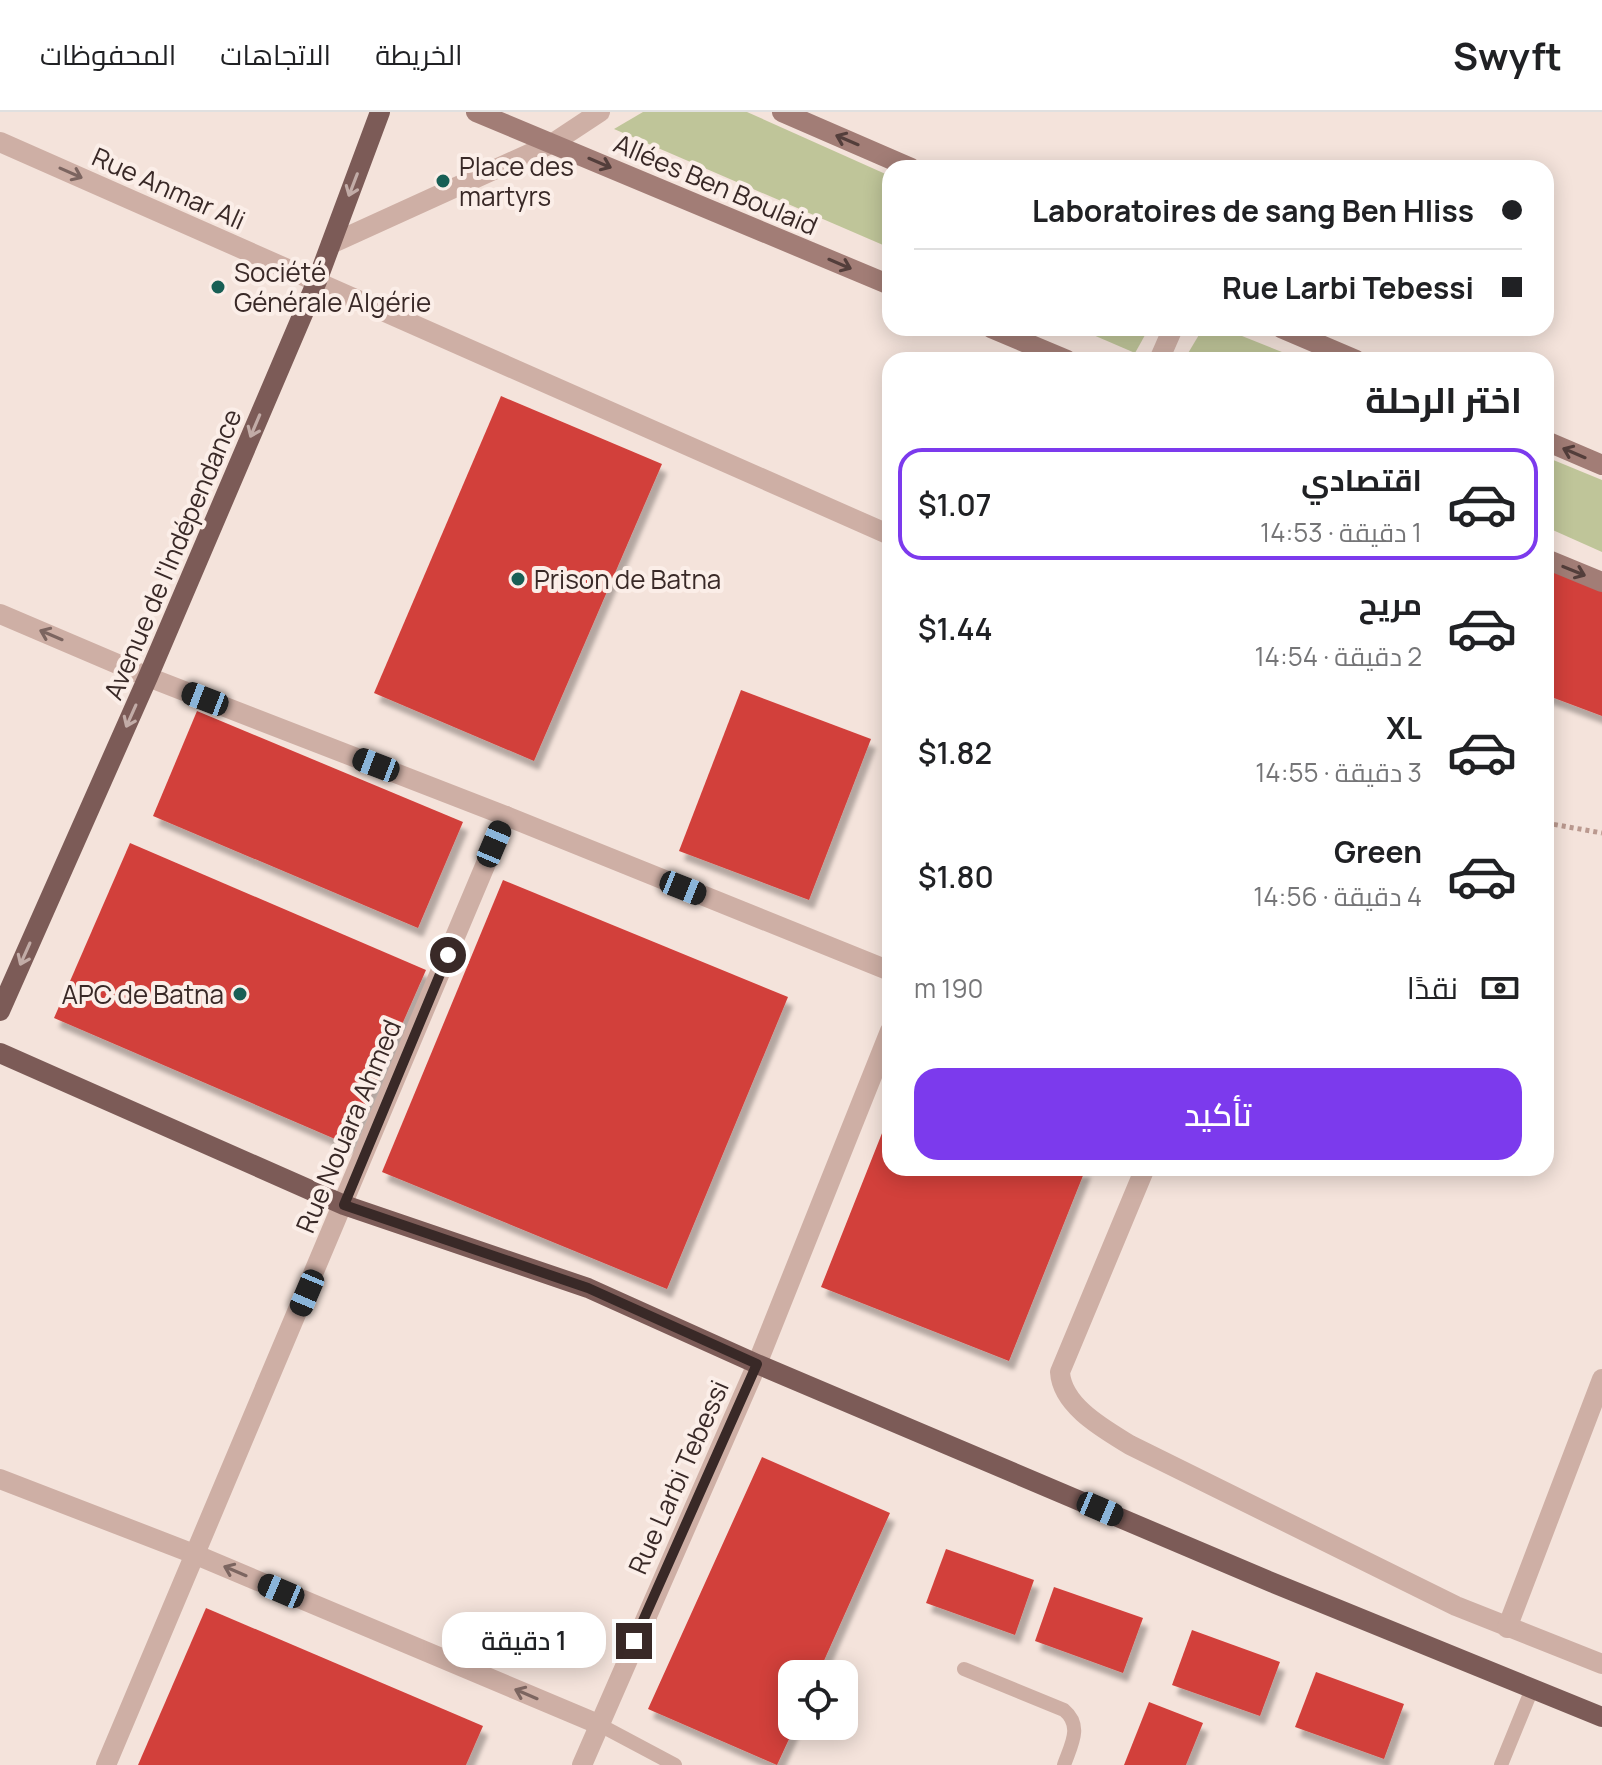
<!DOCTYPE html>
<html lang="ar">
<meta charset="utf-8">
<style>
:root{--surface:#fff;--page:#f2f2f2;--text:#202124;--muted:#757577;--line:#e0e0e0;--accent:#7c3aed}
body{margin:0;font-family:Manrope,Cairo,sans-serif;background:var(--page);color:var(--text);direction:rtl;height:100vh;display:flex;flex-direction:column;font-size:30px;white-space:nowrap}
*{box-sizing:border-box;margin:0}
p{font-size:26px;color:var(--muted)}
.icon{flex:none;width:44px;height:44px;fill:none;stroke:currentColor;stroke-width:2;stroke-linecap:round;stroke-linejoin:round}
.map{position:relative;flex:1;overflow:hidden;direction:ltr}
.sheet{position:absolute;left:882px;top:240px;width:672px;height:824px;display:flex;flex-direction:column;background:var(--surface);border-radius:24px;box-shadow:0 4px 20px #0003;direction:rtl}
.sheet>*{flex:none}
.hud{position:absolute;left:882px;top:48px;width:672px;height:176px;border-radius:24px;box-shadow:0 4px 20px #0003;direction:rtl;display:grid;align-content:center;height:176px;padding:0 32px;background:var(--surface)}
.fabs{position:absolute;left:778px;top:1548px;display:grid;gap:16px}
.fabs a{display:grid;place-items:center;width:80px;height:80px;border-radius:16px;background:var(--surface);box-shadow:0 4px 20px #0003;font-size:40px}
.end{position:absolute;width:36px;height:36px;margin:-18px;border:10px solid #392927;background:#fff;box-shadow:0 0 0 4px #fff}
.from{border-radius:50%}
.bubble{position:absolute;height:56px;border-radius:24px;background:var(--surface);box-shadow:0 4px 20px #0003;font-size:26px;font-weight:600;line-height:56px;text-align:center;direction:rtl}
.car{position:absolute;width:24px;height:48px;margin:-24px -12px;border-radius:10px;box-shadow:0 0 6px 2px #0007;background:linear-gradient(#222 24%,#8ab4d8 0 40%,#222 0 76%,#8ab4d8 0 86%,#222 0)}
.hud b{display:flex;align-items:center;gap:28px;height:76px;font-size:30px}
.hud b+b{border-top:2px solid var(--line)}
.hud i{width:20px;height:20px;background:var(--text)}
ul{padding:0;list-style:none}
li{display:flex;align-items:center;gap:24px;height:112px;margin:0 16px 12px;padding:0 16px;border:4px solid transparent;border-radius:24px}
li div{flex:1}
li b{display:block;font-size:30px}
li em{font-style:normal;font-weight:600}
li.on{border-color:var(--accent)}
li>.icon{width:72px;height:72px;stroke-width:1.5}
h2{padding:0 32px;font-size:36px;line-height:96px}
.pay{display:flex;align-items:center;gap:20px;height:88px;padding:0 32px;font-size:30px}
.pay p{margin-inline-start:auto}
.button{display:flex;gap:16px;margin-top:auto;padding:16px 32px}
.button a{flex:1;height:92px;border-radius:24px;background:var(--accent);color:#fff;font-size:32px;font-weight:600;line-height:92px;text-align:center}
header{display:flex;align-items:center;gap:48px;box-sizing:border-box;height:112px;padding:0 40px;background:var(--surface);border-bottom:2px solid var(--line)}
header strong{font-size:38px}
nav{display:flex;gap:44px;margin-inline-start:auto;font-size:28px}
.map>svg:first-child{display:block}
</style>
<header>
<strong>Swyft</strong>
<nav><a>الخريطة</a><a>الاتجاهات</a><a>المحفوظات</a></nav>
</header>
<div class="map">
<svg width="1602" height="1653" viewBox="0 0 1602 1653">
<defs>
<filter id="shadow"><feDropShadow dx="5" dy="9" stdDeviation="2" flood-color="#0004"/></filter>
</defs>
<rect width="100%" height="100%" fill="#f4e3db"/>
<g fill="#bfc599">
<path d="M 643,0 L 747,0 L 890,64 L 890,136 L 614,17 Z"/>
<path d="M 1077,216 L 1149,216 L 1135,241 Z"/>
<path d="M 1203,216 L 1222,216 L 1302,248 L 1184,248 Z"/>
<path d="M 1546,345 L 1602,368 L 1602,440 L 1546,415 Z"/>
</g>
<g fill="#d2403b" filter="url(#shadow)">
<path d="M 501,284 L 662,352 L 534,649 L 374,581 Z"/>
<path d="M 1546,449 L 1602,473 L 1602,604 L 1546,583 Z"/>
<path d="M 741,578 L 871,627 L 809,788 L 679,739 Z"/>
<path d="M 197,599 L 463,710 L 418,816 L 153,704 Z"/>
<path d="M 130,731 L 426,858 L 349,1033 L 54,906 Z"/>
<path d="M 503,768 L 788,885 L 667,1177 L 382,1060 Z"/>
<path d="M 890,1001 L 890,1056 L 1086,1056 L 1009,1249 L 821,1175 Z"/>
<path d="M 762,1345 L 890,1401 L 818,1562 L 792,1562 L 792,1614 L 795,1614 L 777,1653 L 648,1597 Z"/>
<path d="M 946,1437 L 1034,1468 L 1015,1523 L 926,1491 Z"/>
<path d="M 1054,1475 L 1143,1506 L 1123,1561 L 1035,1529 Z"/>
<path d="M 206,1496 L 483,1614 L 466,1653 L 138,1653 Z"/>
<path d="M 1192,1518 L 1280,1550 L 1260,1604 L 1172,1573 Z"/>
<path d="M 1316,1560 L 1404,1592 L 1384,1647 L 1295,1615 Z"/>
<path d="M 1149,1590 L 1203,1611 L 1186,1653 L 1124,1653 Z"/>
</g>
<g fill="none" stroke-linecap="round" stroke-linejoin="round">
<path stroke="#ba998f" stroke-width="5" stroke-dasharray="4 4" stroke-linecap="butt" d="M 1546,711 L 1602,721"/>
<g stroke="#ceafa5" stroke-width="14">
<path d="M 964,1557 L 1064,1598 C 1083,1614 1071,1633 1064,1653"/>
<path d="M 598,1612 L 675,1653"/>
<path d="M 1501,1653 L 1532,1577"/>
</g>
<g stroke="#ceafa5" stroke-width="20">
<path d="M 0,30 L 890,423"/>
<path d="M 331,132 L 553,31 L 600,0"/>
<path d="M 0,502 L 148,565 L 506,704 L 890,859"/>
<path d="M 1145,1056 L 1060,1260 C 1062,1294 1104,1317 1130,1333 L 1456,1494 L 1602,1552"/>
<path d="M 0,1367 L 194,1442 L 598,1612"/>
<path d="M 1507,1516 L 1602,1267"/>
<path d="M 106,1653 L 506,704"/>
</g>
<g stroke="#ceafa5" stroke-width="20">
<path d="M 1159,248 L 1173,216"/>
<path d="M 582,1653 L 757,1252 L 890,919"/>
</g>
<g stroke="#a27d76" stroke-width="20">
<path d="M 476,0 L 890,173"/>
<path d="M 782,0 L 911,56"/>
<path d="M 991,216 L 1067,248"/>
<path d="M 1281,216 L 1356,248"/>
<path d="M 1546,329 L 1602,353"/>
<path d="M 1546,447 L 1602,470"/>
</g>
<g stroke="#7c5b57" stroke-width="20">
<path d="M 0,899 L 148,565 L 317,169 L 380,0"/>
<path d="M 0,941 L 344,1093 L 588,1176 L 757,1252 L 1271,1470 L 1602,1605"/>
</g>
</g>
<defs><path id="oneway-shaft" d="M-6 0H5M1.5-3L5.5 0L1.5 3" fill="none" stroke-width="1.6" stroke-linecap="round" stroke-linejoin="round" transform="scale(2)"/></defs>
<g stroke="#533e3b">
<use href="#oneway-shaft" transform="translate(847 28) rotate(-157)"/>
<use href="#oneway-shaft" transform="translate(600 51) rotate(23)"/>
<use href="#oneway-shaft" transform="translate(840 152) rotate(23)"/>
<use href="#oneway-shaft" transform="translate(1574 341) rotate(-157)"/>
<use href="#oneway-shaft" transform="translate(1574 459) rotate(22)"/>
</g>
<g stroke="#7c6560">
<use href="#oneway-shaft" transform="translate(71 61) rotate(24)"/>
<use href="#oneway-shaft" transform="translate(51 523) rotate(-157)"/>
<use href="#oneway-shaft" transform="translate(235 1459) rotate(-157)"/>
<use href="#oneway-shaft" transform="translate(526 1582) rotate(-157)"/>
</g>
<g stroke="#c2aca7">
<use href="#oneway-shaft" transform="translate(353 73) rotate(111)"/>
<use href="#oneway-shaft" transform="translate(255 314) rotate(113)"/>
<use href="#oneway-shaft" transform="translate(131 604) rotate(114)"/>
<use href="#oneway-shaft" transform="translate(25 842) rotate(114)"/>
</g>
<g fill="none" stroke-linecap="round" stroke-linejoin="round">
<path stroke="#392927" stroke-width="10" d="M 448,843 L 344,1093 L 588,1176 L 757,1252 L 634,1529"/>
</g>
<g fill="#185f55" stroke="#fbeee8" stroke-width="3">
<circle cx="443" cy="69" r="8"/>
<circle cx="218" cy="175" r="8"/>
<circle cx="518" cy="467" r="8"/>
<circle cx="240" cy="882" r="8"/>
</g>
<g text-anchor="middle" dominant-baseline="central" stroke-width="8" stroke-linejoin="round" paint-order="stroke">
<g font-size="26" fill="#392927" stroke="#fbeee8" text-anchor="start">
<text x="459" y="54">Place des<tspan x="459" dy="30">martyrs</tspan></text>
<text x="234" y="160">Société<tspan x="234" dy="30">Générale Algérie</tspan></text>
<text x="534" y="467">Prison de Batna</text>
<text x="224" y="882" text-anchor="end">APC de Batna</text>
</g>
<g font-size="26" fill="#392927" stroke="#fbeee8">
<text transform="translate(716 72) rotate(23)">Allées Ben Boulaid</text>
<text transform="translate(169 76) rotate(24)">Rue Anmar Ali</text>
<text transform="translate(172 442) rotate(-67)">Avenue de l'Indépendance</text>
<text transform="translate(348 1014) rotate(-67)">Rue Nouara Ahmed</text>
<text transform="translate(678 1365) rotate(-66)">Rue Larbi Tebessi</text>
</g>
</g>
</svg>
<div class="fabs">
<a><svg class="icon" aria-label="locate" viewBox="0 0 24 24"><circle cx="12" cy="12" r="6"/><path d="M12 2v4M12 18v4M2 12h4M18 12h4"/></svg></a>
</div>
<i class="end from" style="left:448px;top:843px"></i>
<i class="end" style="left:634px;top:1529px"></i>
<div class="bubble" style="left:442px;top:1500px;width:164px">1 دقيقة</div>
<i class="car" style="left:205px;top:587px;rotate:291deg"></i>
<i class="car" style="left:376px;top:653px;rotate:291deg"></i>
<i class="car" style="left:494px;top:732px;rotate:23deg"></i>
<i class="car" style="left:683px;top:776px;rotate:112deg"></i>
<i class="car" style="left:307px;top:1181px;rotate:203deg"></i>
<i class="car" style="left:1100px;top:1397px;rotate:113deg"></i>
<i class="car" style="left:281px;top:1479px;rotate:293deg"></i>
<div class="hud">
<b><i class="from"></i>Laboratoires de sang Ben Hliss</b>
<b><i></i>Rue Larbi Tebessi</b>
</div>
<section class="sheet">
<h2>اختر الرحلة</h2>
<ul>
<li class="on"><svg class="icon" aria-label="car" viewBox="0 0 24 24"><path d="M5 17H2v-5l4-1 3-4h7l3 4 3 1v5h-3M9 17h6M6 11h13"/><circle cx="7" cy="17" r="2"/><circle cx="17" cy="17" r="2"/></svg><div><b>اقتصادي</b><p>1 دقيقة · 14:53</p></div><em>$1.07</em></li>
<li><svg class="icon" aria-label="car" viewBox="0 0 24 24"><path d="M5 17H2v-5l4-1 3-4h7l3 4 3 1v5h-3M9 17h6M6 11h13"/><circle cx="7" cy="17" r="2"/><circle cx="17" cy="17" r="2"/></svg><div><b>مريح</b><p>2 دقيقة · 14:54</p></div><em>$1.44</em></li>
<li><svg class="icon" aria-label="car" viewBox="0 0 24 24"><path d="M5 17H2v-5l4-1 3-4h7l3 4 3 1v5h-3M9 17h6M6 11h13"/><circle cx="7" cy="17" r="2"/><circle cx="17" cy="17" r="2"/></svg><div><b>XL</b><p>3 دقيقة · 14:55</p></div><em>$1.82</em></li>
<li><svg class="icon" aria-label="car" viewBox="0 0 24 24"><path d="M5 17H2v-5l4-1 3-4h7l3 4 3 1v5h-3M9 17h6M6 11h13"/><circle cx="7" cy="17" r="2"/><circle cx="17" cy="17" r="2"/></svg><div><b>Green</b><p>4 دقيقة · 14:56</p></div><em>$1.80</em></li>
</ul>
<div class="pay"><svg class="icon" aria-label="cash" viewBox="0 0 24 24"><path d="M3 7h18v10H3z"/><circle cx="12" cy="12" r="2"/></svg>نقدًا<p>190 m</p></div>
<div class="button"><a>تأكيد</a></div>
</section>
</div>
